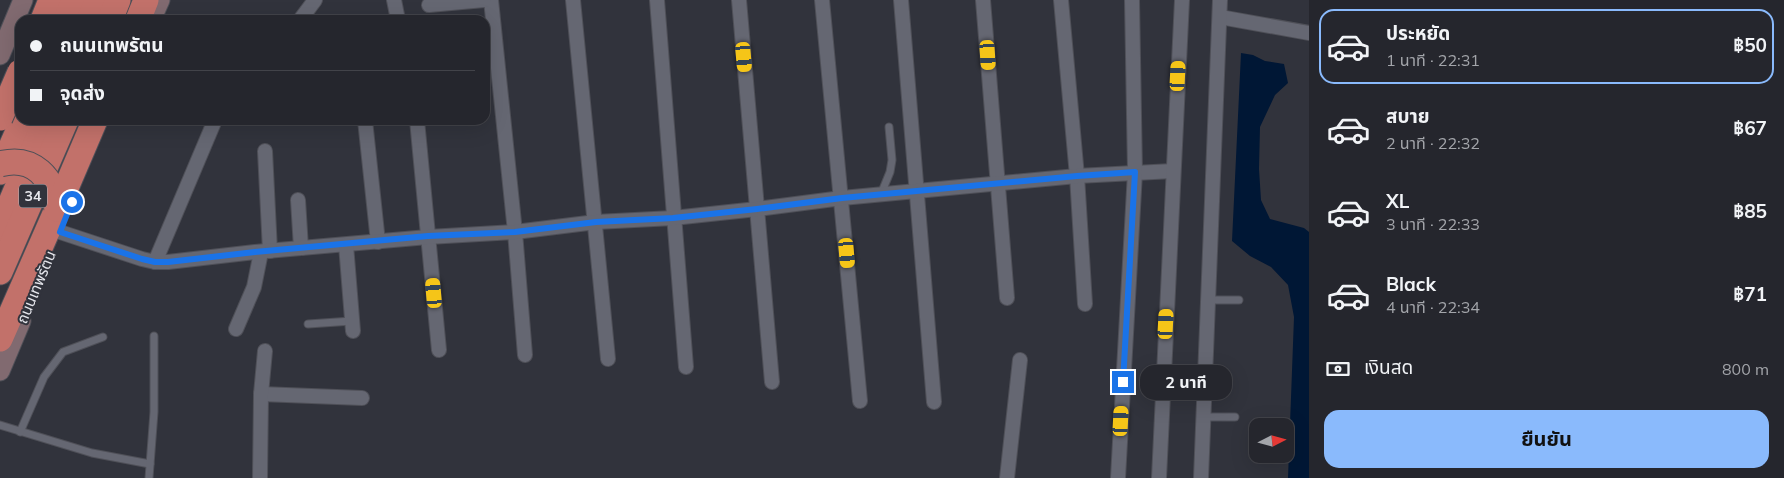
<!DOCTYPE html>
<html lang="th">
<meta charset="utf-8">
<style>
:root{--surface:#25262d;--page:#2d2e35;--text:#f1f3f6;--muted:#a3a5aa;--line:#424349;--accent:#8abafc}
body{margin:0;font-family:Mulish,"Noto Sans Thai",sans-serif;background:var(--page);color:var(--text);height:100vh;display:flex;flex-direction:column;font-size:19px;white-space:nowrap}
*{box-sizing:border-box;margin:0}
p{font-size:16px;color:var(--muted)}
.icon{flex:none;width:28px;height:28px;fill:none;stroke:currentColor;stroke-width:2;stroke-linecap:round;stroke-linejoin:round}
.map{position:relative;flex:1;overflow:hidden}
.details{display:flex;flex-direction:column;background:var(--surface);width:475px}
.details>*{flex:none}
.top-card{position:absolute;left:15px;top:15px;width:475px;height:110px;border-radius:15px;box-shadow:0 5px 20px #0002,0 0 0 1px var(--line);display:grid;align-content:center;height:110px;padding:0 15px;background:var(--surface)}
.needle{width:32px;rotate:84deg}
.buttons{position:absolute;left:1249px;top:418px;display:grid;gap:10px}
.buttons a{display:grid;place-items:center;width:45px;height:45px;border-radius:10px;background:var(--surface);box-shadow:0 5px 20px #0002,0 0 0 1px var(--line);font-size:25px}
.end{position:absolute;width:22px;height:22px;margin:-11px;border:6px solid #1a73e8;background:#fff;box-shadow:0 0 0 2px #fff}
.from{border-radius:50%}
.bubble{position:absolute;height:35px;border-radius:15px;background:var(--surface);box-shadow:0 5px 20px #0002,0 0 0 1px var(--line);font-size:16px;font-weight:700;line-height:35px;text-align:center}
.car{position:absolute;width:15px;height:30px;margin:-15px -8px;border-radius:6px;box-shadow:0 0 4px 1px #0007;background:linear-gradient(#f5c518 24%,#345 0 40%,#f5c518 0 76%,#345 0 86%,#f5c518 0)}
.top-card b{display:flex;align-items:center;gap:18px;height:48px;font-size:19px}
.top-card b+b{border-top:1px solid var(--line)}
.top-card i{width:12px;height:12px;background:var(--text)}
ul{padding:9px 0 0;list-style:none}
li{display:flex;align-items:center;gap:15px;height:75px;margin:0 10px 8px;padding:0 5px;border:2px solid transparent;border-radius:15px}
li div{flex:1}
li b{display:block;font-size:19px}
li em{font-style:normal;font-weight:700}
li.selected{border-color:var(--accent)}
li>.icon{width:45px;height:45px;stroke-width:1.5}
.pay{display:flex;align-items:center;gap:12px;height:55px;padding:0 15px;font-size:19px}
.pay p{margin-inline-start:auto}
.primary-button{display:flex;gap:10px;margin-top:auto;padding:10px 15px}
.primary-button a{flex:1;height:58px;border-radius:15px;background:var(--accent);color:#111;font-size:20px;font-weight:700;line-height:58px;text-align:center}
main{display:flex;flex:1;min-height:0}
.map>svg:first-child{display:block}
</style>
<main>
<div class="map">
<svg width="1309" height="478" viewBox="0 0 1309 478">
<rect width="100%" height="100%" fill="#31333c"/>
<path fill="#001735" d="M 1241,53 L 1253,55 L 1265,61 L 1284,64 L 1288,83 L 1275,95 L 1260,127 L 1259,169 L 1261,200 L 1270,219 L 1304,228 L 1309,232 L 1309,478 L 1288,478 L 1294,317 L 1288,285 L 1271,267 L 1250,256 L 1232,241 Z"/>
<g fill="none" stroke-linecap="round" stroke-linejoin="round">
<defs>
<g id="lane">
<path d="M 881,194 L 890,172 L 892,160 L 889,127"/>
<path d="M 1208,300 L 1239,300"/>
<path d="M 308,324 L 352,321"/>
<path d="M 1203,417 L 1235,417"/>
<path d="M 0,425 L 92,453 L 150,464"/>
<path d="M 20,432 L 44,377 L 63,352 L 103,337"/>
<path d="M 149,478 L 154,412 L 154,336"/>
</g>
<g id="street">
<path d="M 394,0 L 398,20"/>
<path d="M 491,0 L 515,232 L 525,355"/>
<path d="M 573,0 L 608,359"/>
<path d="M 657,0 L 686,367"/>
<path d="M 739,0 L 772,382"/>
<path d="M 822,0 L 860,401"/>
<path d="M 901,0 L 934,402"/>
<path d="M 983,0 L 1007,298"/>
<path d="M 1061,0 L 1077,176 L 1085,304"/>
<path d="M 429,5 L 484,0"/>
<path d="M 1220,17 L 1309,33"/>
<path d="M 300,20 L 315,0"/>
<path d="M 365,120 L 378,242"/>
<path d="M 417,120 L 439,350"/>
<path d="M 265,151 L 270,251"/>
<path d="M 298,200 L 301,248"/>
<path d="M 60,232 L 142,259 L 155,262 L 168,262 L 255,252 L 428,237 L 515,232 L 596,222 L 673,218 L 757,209 L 842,198 L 1077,176 L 1173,171"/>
<path d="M 346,245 L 353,331"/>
<path d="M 155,262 L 215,120"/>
<path d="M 236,329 L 254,287 L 261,252"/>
<path d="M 261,394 L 362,398"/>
<path d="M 260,478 L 261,394 L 265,351"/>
<path d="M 1007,478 L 1020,360"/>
<path d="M 1118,478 L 1135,172 L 1132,0"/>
<path d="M 1159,478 L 1182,0"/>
<path d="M 1201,478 L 1220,0"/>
</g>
<g id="secondary">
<path d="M 151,20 L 160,0"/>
<path d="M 0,55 L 23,0"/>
<path d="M 0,371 L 21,321"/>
</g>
<g id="highway">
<path d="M 43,20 L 51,0"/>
<path d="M 66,20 L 74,0"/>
<path d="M 89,20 L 98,0"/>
<path d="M 110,20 L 118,0"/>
<path d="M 138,20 L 146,0"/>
<path d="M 0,172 L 23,120"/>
<path d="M 0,228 L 46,120"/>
<path d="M 0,272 L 66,120"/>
<path d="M 0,339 L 57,209"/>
</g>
</defs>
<use href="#lane" stroke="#4f5058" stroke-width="9"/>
<use href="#street" stroke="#4f5058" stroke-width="16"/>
<use href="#secondary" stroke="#4f5058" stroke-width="21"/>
<use href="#highway" stroke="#4f5058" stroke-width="27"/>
<use href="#lane" stroke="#656772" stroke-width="7"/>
<use href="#street" stroke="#656772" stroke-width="14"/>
<use href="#secondary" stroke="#816a70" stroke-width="19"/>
<use href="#highway" stroke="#c2716a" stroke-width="25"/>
<defs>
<g id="highway-bridge">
<path d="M 0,118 L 20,72"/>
<path d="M 0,164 C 33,155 54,178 57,209"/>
<path d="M 57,209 L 95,120"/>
</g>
</defs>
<use href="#highway-bridge" stroke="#4f5058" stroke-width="27" stroke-linecap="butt"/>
<use href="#highway-bridge" stroke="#c2716a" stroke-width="25"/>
</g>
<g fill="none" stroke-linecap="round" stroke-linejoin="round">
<path stroke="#1a73e8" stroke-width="6" d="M 72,202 L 60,232 L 142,259 L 155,262 L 168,262 L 255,252 L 428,236 L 515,232 L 596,222 L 673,218 L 757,209 L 842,198 L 1077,176 L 1135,172 L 1123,382"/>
</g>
<g text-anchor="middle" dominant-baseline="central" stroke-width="4" stroke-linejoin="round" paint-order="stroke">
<rect fill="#31333c" stroke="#b0b2b9" stroke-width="1" x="19" y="184.5" width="28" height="23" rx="4"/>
<g font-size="14" font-weight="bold" fill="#e7e8ee">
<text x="33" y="196">34</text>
</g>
<g font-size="15" fill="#e7e8ee" stroke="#31333c">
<text transform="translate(36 287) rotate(-67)">ถนนเทพรัตน</text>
</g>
</g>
</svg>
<div class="buttons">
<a><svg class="needle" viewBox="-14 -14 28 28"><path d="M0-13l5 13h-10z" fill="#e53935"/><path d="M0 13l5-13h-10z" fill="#a3a5aa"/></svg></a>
</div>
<i class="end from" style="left:72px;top:202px"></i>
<i class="end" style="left:1123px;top:382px"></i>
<div class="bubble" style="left:1140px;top:365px;width:92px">2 นาที</div>
<i class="car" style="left:988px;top:55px;rotate:176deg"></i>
<i class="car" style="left:744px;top:57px;rotate:175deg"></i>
<i class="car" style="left:1178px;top:76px;rotate:3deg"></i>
<i class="car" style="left:847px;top:253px;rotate:175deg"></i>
<i class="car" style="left:434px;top:293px;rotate:355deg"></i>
<i class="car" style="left:1166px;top:324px;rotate:3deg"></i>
<i class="car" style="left:1121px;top:421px;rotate:3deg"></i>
<div class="top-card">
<b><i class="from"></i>ถนนเทพรัตน</b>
<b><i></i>จุดส่ง</b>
</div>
</div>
<section class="details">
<ul>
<li class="selected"><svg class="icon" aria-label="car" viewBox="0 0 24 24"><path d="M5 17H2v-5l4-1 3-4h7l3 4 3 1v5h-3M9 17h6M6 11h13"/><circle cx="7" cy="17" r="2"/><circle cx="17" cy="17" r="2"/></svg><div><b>ประหยัด</b><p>1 นาที · 22:31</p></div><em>฿50</em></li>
<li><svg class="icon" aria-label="car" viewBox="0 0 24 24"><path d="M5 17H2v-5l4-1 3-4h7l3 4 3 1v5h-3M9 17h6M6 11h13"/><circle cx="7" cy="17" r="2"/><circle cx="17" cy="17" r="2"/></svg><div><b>สบาย</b><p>2 นาที · 22:32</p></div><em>฿67</em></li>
<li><svg class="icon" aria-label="car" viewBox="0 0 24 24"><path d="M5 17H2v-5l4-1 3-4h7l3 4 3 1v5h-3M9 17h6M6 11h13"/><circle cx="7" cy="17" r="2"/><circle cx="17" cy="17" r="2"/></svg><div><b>XL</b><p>3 นาที · 22:33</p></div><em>฿85</em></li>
<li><svg class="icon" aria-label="car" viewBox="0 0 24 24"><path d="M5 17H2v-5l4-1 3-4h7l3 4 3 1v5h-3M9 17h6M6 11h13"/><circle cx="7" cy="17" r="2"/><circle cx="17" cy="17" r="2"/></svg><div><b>Black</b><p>4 นาที · 22:34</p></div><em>฿71</em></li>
</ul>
<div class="pay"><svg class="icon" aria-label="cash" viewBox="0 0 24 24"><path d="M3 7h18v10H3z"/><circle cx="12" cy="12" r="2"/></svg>เงินสด<p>800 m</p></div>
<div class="primary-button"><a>ยืนยัน</a></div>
</section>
</main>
